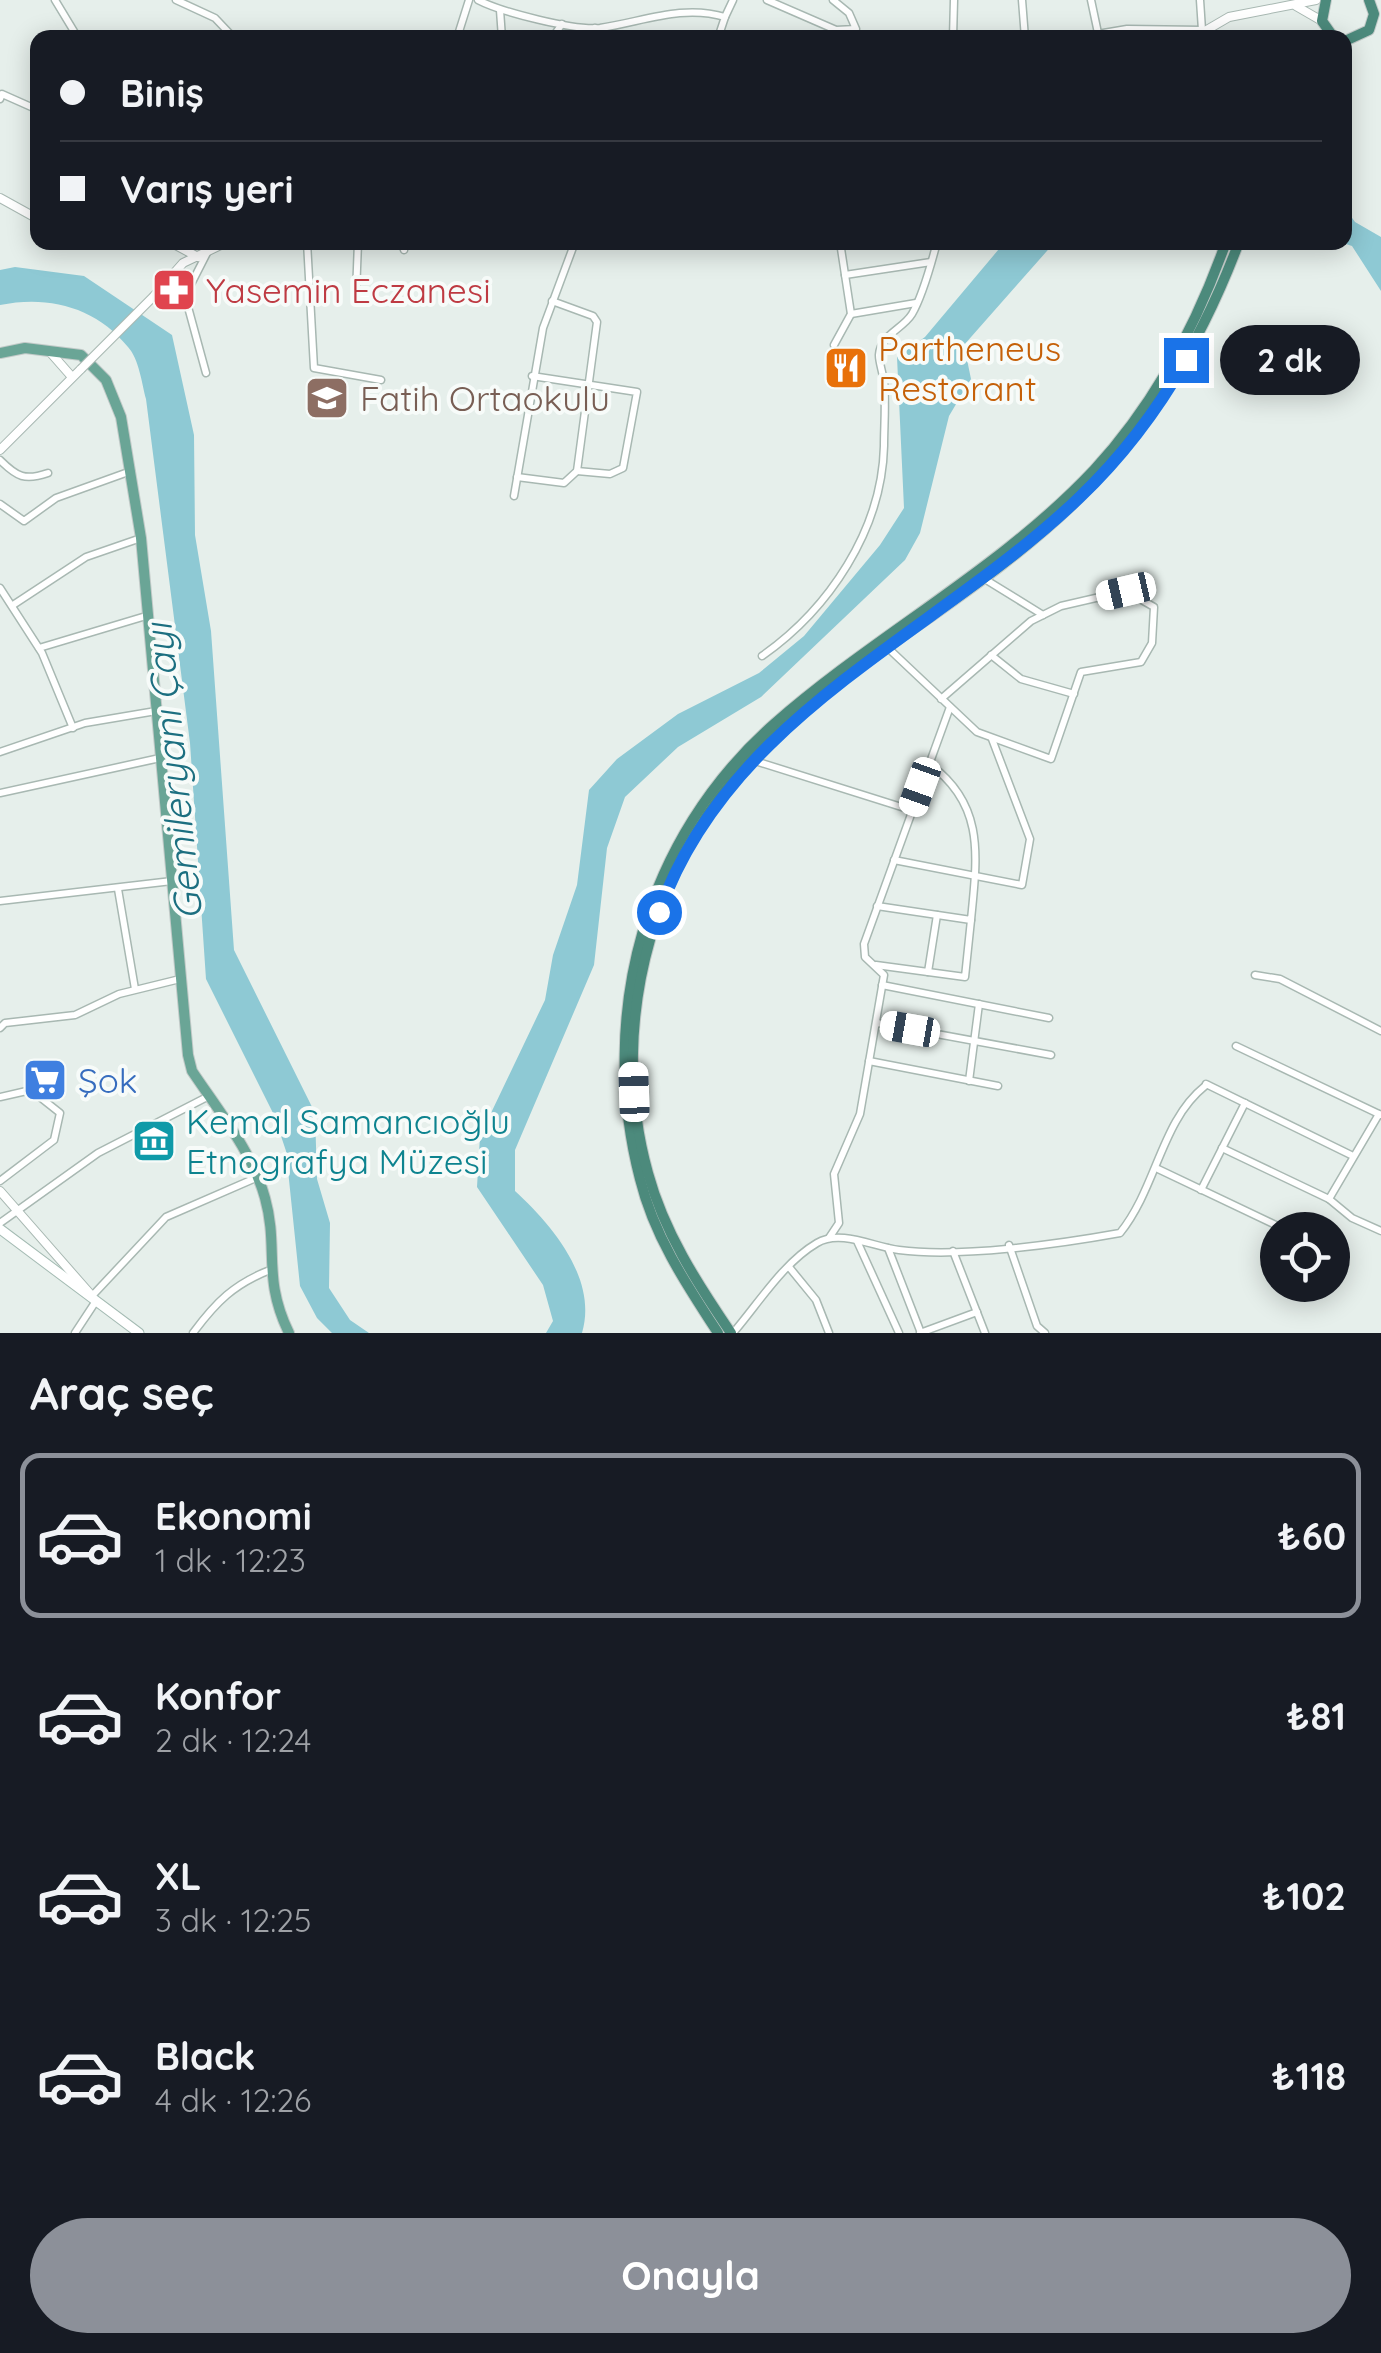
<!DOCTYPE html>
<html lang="tr">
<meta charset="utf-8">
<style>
:root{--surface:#171b24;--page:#20242c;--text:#f1f3f6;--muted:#9ea1a6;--line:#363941;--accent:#8c9099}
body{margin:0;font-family:Quicksand,sans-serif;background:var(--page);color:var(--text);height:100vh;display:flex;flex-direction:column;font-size:38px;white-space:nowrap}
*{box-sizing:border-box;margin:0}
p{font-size:32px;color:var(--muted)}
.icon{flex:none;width:55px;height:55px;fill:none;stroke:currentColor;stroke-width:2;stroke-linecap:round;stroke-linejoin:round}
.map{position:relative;height:1333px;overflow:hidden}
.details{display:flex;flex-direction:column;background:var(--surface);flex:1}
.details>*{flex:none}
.guide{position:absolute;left:30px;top:30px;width:1322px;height:220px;border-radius:20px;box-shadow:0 5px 25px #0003;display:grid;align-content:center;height:220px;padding:0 30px;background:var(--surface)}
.controls{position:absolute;left:1260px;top:1212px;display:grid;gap:20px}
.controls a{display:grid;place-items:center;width:90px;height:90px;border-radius:50%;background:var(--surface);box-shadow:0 5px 25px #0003;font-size:50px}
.end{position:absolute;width:45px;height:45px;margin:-22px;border:12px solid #1a73e8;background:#fff;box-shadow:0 0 0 5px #fff}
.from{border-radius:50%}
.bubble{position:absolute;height:70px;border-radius:35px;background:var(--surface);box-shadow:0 5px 25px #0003;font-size:32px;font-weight:700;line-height:70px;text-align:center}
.car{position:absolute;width:30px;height:60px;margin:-30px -15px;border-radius:12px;box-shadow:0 0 8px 2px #0007;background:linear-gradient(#fff 24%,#345 0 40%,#fff 0 76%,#345 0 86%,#fff 0)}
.guide b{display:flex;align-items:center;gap:35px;height:95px;font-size:38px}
.guide b+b{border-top:2px solid var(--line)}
.guide i{width:25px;height:25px;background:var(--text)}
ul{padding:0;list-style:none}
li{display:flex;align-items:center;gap:30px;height:165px;margin:0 20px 15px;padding:0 10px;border:5px solid transparent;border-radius:20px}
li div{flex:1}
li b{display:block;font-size:38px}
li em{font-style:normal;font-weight:700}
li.selected{border-color:var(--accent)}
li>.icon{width:90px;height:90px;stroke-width:1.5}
h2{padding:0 30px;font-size:45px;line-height:120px}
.primary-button{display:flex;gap:20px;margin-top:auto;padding:20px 30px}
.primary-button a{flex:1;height:115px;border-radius:60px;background:var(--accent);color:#fff;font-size:40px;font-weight:700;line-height:115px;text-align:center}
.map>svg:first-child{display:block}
</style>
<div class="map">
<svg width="1381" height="1333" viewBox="0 0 1381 1333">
<rect width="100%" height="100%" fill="#e6efeb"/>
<g fill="#8ec9d4">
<path d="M 1345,208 L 1355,222 L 1381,237 L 1381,291 L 1352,246 L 1343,243 Z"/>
<path d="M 1004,243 L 1054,243 L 964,345 L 971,379 L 949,416 L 920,533 L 905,560 L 761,697 L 678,747 L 625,797 L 607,848 L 594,965 L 515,1150 L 515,1191 C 552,1225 598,1279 582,1333 L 546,1333 L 553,1321 L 543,1285 L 477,1187 L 480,1136 L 545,1000 L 553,955 L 577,885 L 589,790 L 617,759 L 678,714 L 759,673 L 804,636 L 880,545 L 904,508 L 897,357 L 925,337 Z"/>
<path d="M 15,267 L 84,276 L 172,335 L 194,435 L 195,535 L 211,631 L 234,950 L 315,1113 L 317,1179 L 330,1223 L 329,1288 L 350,1320 L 369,1333 L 332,1333 L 317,1318 L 300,1286 L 286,1151 L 274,1115 L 206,979 L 190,743 L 146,399 C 142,384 139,359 128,347 C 96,307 48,295 0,305 L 0,270 Z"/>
</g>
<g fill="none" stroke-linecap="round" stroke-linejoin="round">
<defs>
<g id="minor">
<path d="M 55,0 L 78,38"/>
<path d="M 176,0 L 215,18 L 234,38"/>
<path d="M 478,0 C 501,12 575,31 600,28 C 642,22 682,4 725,17 L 718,38"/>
<path d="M 767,0 L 836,30 L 856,29 L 849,13 L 833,0"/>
<path d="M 1022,0 L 1025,38"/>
<path d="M 1091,0 L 1098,33"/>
<path d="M 500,10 L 502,38"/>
<path d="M 725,17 L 733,0"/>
<path d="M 595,28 L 607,38"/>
<path d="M 457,38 L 469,0"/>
<path d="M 552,38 L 562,24"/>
<path d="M 953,38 L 954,0"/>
<path d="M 1074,38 L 1127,29 L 1202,30 L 1200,0"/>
<path d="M 0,99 L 2,94 L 38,110"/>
<path d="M 307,242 L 314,368 L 381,380"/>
<path d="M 358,242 L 356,294 L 374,297"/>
<path d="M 402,242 L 404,250"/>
<path d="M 845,275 L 931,262"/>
<path d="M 851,314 L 916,303"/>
<path d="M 834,345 L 851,314 L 840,242"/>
<path d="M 206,373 L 185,296 L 207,253"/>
<path d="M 532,376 L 637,392 L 623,468 L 610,474 L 577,471"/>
<path d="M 0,460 C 17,477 25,481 48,473"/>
<path d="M 517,477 L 564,483 L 577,471 L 597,322 L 593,316 L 552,301"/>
<path d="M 514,496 L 543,328 L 575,242"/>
<path d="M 0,504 L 24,521 L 56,498 L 131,471"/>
<path d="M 983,578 L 1043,615"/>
<path d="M 0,588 L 42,653 L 73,728"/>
<path d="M 13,605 L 86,557 L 141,538"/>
<path d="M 39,648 L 146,616"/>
<path d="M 888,648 L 977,732 L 1051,759 L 1081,672 L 1141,662 L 1152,643 L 1154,607 L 1126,591 L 1061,606 L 1031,621 L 941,699"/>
<path d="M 991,655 L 1021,679 L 1074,694"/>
<path d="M 762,656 C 829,609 882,530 884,446 C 884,426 886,405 884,385 C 884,375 879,364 879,355 C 880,335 903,329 912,314 C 923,295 931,265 937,242"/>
<path d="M 0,752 L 85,723 L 156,711"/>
<path d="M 752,760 L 911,810"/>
<path d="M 0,793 L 160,758"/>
<path d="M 894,860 L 1022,885 L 1030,839 L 992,739"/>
<path d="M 118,889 L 135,989"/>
<path d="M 0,901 L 172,881"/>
<path d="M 877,906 L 971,920 C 977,857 986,804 928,763"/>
<path d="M 876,965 L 928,972 L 937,915"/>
<path d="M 928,972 L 965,977 L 971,920"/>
<path d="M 1255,975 L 1280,979 L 1381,1031"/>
<path d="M 882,985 L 1049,1018"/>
<path d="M 877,1023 L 1051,1055"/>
<path d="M 0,1028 L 5,1023 L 75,1015 L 119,994 L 180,979"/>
<path d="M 1236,1046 L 1381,1115"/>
<path d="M 869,1061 L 998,1086"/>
<path d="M 969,1081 L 979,1004"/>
<path d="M 1206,1084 L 1351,1155"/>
<path d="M 0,1097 L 31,1090 L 60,1113 L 54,1140 L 0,1181"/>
<path d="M 1222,1148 L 1329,1199 L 1352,1218 L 1381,1231"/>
<path d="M 1158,1169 L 1284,1229"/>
<path d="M 1201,1190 L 1245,1103"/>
<path d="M 1329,1199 L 1379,1114"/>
<path d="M 0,1223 L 98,1153 L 207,1097"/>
<path d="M 829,1238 L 839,1223 L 834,1174 L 860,1114 L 884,975 L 865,957 L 864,944 L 950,707"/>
<path d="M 857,1241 L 899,1333"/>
<path d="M 1009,1245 L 1037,1326 L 1045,1333"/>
<path d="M 888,1248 L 921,1333"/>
<path d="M 953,1251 L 985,1333"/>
<path d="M 789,1267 L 816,1300 L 829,1333"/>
<path d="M 92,1296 L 166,1217 L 258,1177"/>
<path d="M 75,1333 L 96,1301"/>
<path d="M 193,1333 C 216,1302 234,1284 270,1270"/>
<path d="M 733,1333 C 758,1304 783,1263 817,1243 C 840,1229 874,1247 899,1250 C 960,1258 1059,1244 1120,1233 C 1157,1187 1161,1121 1205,1086"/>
<path d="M 920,1333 L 977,1312"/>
</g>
<g id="tertiary">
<path d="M 1296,6 L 1322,21"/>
<path d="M 1193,38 L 1229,17 L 1316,0"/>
<path d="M 0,198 L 38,219"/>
<path d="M 170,242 L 198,257"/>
<path d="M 154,296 L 183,263 L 227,242"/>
<path d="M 50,352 L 72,377"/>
<path d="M 0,450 L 81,369"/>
<path d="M 0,1191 L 92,1296"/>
</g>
<path id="secondary" d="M 0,1229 L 139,1333"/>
<path id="primary" d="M 0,353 L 25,348 L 81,355 L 106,380 L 121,417 L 141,538 L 188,1055 L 192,1071 C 218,1110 253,1153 265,1198 C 279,1248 262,1278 289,1333"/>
<g id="trunk">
<path d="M 1326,0 L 1322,21 L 1334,38"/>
<path d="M 1345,41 L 1369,30 L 1374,14 L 1369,0"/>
<path d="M 718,1333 C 686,1284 654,1236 640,1179 C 597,1014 645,838 774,724 C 876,634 1000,570 1094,470 C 1155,404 1196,327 1226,242"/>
<path d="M 731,1333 C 697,1283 664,1232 648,1173 C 605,1019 656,847 772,738 C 868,649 989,589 1081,496 C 1153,424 1203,338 1239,242"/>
</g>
</defs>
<use href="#minor" stroke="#a8b8b2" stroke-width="9"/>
<use href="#tertiary" stroke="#a8b8b2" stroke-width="10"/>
<use href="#secondary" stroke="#a4bbb3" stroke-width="11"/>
<use href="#primary" stroke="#c2cac8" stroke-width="12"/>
<use href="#trunk" stroke="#c2cac8" stroke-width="12"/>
<use href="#minor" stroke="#fff" stroke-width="6"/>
<use href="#tertiary" stroke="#fff" stroke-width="8"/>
<use href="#secondary" stroke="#fff" stroke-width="9"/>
<use href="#primary" stroke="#6aa596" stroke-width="10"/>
<use href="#trunk" stroke="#4c8a7c" stroke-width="10"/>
<defs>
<path id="tertiary-bridge" d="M 81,369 L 154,296"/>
</defs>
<use href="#tertiary-bridge" stroke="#a8b8b2" stroke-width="10" stroke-linecap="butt"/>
<use href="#tertiary-bridge" stroke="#fff" stroke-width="8"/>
</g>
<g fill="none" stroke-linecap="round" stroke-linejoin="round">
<path stroke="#1a73e8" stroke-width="12" d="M 659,912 C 730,713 936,635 1079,498 C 1120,459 1158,409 1186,360"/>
</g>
<defs>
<symbol id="pharmacy-square" viewBox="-11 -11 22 22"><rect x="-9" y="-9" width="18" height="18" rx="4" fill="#e0444e" stroke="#f7fbf9"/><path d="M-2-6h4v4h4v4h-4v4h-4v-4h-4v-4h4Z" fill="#fff"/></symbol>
<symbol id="restaurant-square" viewBox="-11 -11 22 22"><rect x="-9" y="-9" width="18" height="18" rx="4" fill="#e8710a" stroke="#f7fbf9"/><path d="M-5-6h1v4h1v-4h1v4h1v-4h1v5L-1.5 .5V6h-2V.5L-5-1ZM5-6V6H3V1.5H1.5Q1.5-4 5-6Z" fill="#fff"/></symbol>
<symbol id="school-square" viewBox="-11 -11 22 22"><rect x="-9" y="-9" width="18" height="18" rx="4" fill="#8d6e63" stroke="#f7fbf9"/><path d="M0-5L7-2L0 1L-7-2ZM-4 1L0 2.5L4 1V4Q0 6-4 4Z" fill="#fff"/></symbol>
<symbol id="supermarket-square" viewBox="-11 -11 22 22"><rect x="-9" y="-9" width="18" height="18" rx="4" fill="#3f7fe0" stroke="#f7fbf9"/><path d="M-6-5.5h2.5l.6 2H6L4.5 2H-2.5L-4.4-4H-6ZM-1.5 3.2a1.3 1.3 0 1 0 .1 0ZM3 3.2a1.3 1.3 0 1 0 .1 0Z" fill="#fff"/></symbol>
<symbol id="museum-square" viewBox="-11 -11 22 22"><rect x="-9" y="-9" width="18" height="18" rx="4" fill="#0f9aa8" stroke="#f7fbf9"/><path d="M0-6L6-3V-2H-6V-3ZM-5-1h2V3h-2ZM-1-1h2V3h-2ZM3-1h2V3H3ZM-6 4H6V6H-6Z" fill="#fff"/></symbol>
</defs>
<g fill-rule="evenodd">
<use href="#pharmacy-square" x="149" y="265" width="50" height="50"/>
<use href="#restaurant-square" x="821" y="343" width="50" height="50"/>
<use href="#school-square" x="302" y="373" width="50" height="50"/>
<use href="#supermarket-square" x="20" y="1055" width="50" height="50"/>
<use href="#museum-square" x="129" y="1116" width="50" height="50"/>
</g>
<g text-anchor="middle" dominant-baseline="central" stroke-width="8" stroke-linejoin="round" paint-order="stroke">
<g font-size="35" fill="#be3a42" stroke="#f7fbf9" text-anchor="start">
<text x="206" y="290">Yasemin Eczanesi</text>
</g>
<g font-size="35" fill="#c56008" stroke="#f7fbf9" text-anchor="start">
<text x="878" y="348">Partheneus<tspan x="878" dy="40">Restorant</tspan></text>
</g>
<g font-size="35" fill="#785e54" stroke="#f7fbf9" text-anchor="start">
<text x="360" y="398">Fatih Ortaokulu</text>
</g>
<g font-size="35" fill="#366cbe" stroke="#f7fbf9" text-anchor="start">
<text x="78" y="1080">Şok</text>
</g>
<g font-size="35" fill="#0d838f" stroke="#f7fbf9" text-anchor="start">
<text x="186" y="1121">Kemal Samancıoğlu<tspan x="186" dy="40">Etnografya Müzesi</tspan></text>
</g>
<g font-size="38" font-style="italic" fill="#1c6f80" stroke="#f7fbf9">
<text transform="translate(173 772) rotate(-96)">Gemileryanı Çayı</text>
</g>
</g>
</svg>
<div class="controls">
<a><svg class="icon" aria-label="locate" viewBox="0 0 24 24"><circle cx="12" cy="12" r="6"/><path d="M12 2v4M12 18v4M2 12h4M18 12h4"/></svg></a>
</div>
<i class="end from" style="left:659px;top:912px"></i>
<i class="end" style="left:1186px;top:360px"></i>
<div class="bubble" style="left:1220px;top:325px;width:140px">2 dk</div>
<i class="car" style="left:1126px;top:591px;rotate:257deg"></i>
<i class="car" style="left:920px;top:787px;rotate:200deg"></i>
<i class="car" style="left:910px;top:1029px;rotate:280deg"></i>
<i class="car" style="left:634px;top:1092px;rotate:358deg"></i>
<div class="guide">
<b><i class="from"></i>Biniş</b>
<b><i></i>Varış yeri</b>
</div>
</div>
<section class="details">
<h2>Araç seç</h2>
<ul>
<li class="selected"><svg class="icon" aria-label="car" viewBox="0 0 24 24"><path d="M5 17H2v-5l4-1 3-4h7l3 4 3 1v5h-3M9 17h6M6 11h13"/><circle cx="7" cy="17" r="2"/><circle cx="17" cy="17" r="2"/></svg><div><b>Ekonomi</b><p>1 dk · 12:23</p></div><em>₺60</em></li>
<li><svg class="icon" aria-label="car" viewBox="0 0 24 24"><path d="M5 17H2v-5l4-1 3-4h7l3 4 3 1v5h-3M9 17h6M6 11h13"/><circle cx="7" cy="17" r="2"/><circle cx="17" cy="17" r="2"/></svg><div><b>Konfor</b><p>2 dk · 12:24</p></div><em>₺81</em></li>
<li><svg class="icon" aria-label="car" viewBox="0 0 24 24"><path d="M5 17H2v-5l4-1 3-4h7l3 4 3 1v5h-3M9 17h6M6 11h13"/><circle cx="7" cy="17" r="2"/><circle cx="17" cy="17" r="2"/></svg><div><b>XL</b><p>3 dk · 12:25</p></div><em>₺102</em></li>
<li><svg class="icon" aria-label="car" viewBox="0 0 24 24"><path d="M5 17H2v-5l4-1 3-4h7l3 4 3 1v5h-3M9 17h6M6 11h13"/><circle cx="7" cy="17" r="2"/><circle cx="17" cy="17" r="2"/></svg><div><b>Black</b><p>4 dk · 12:26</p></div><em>₺118</em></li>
</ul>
<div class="primary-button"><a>Onayla</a></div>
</section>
